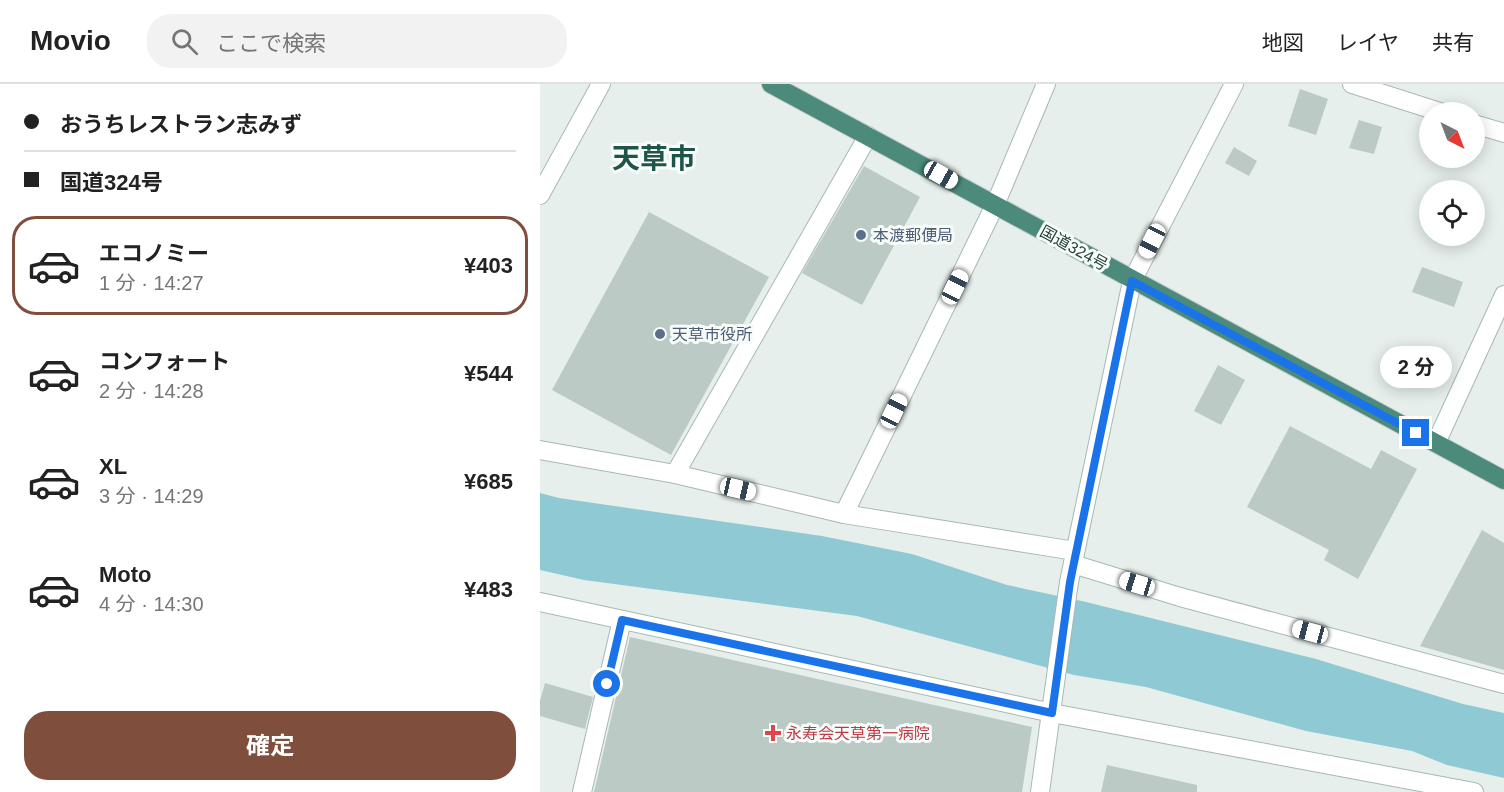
<!DOCTYPE html>
<html lang="ja">
<meta charset="utf-8">
<style>
:root{--surface:#fff;--page:#f2f2f2;--text:#222;--muted:#767676;--line:#e0e0e0;--accent:#804e3d}
body{margin:0;font-family:Helvetica,"Noto Sans JP",sans-serif;background:var(--page);color:var(--text);height:100vh;display:flex;flex-direction:column;font-size:22px;white-space:nowrap}
*{box-sizing:border-box;margin:0}
p{font-size:20px;color:var(--muted)}
.icon{flex:none;width:33px;height:33px;fill:none;stroke:currentColor;stroke-width:2;stroke-linecap:round;stroke-linejoin:round}
.map{position:relative;flex:1;overflow:hidden}
.details{display:flex;flex-direction:column;background:var(--surface);width:540px}
.details>*{flex:none}
.top-card{display:grid;align-content:center;height:132px;padding:0 24px;background:var(--surface)}
.needle{width:39px;rotate:138deg}
.tools{position:absolute;left:879px;top:18px;display:grid;gap:12px}
.tools a{display:grid;place-items:center;width:66px;height:66px;border-radius:50%;background:var(--surface);box-shadow:0 3px 15px #0003;font-size:30px}
.end{position:absolute;width:27px;height:27px;margin:-14px;border:8px solid #1a73e8;background:#fff;box-shadow:0 0 0 3px #fff}
.from{border-radius:50%}
.bubble{position:absolute;height:42px;border-radius:21px;background:var(--surface);box-shadow:0 3px 15px #0003;font-size:20px;font-weight:700;line-height:42px;text-align:center}
.car{position:absolute;width:18px;height:36px;margin:-18px -9px;border-radius:8px;box-shadow:0 0 4px 2px #0007;background:linear-gradient(#fff 24%,#345 0 40%,#fff 0 76%,#345 0 86%,#fff 0)}
.top-card b{display:flex;align-items:center;gap:21px;height:57px;font-size:22px}
.top-card b+b{border-top:2px solid var(--line)}
.top-card i{width:15px;height:15px;background:var(--text)}
ul{padding:0;list-style:none}
li{display:flex;align-items:center;gap:18px;height:99px;margin:0 12px 9px;padding:0 12px;border:3px solid transparent;border-radius:24px}
li div{flex:1}
li b{display:block;font-size:22px}
li em{font-style:normal;font-weight:700}
li.on{border-color:var(--accent)}
li>.icon{width:54px;height:54px;stroke-width:1.5}
.cta{display:flex;gap:12px;margin-top:auto;padding:12px 24px}
.cta a{flex:1;height:69px;border-radius:24px;background:var(--accent);color:#fff;font-size:24px;font-weight:700;line-height:69px;text-align:center}
header{display:flex;align-items:center;gap:36px;box-sizing:border-box;height:84px;padding:0 30px;background:var(--surface);border-bottom:2px solid var(--line)}
header strong{font-size:28px}
nav{display:flex;gap:33px;margin-inline-start:auto;font-size:21px}
.search{width:420px;height:54px;background:var(--page);display:flex;align-items:center;gap:15px;box-sizing:border-box;padding:0 21px;border-radius:24px;color:var(--muted);font-size:22px}
main{display:flex;flex:1;min-height:0}
.map>svg:first-child{display:block}
</style>
<header>
<strong>Movio</strong>
<div class="search"><svg class="icon" aria-label="search" viewBox="0 0 24 24"><circle cx="10" cy="10" r="6"/><path d="M15 15l6 6"/></svg>ここで検索</div>
<nav><a>地図</a><a>レイヤ</a><a>共有</a></nav>
</header>
<main>
<section class="details">
<div class="top-card">
<b><i class="from"></i>おうちレストラン志みず</b>
<b><i></i>国道324号</b>
</div>
<ul>
<li class="on"><svg class="icon" aria-label="car" viewBox="0 0 24 24"><path d="M5 17H2v-5l4-1 3-4h7l3 4 3 1v5h-3M9 17h6M6 11h13"/><circle cx="7" cy="17" r="2"/><circle cx="17" cy="17" r="2"/></svg><div><b>エコノミー</b><p>1 分 · 14:27</p></div><em>¥403</em></li>
<li><svg class="icon" aria-label="car" viewBox="0 0 24 24"><path d="M5 17H2v-5l4-1 3-4h7l3 4 3 1v5h-3M9 17h6M6 11h13"/><circle cx="7" cy="17" r="2"/><circle cx="17" cy="17" r="2"/></svg><div><b>コンフォート</b><p>2 分 · 14:28</p></div><em>¥544</em></li>
<li><svg class="icon" aria-label="car" viewBox="0 0 24 24"><path d="M5 17H2v-5l4-1 3-4h7l3 4 3 1v5h-3M9 17h6M6 11h13"/><circle cx="7" cy="17" r="2"/><circle cx="17" cy="17" r="2"/></svg><div><b>XL</b><p>3 分 · 14:29</p></div><em>¥685</em></li>
<li><svg class="icon" aria-label="car" viewBox="0 0 24 24"><path d="M5 17H2v-5l4-1 3-4h7l3 4 3 1v5h-3M9 17h6M6 11h13"/><circle cx="7" cy="17" r="2"/><circle cx="17" cy="17" r="2"/></svg><div><b>Moto</b><p>4 分 · 14:30</p></div><em>¥483</em></li>
</ul>
<div class="cta"><a>確定</a></div>
</section>
<div class="map">
<svg width="964" height="708" viewBox="0 0 964 708">
<rect width="100%" height="100%" fill="#e6efeb"/>
<path fill="#8ec9d4" d="M 0,409 L 19,414 L 282,452 L 372,470 L 467,501 L 546,518 L 776,575 L 923,620 L 964,629 L 964,694 L 907,681 L 872,667 L 766,647 L 606,603 L 534,591 L 317,532 L 44,496 L 0,486 Z"/>
<g fill="#bbcac4">
<path d="M 760,5 L 788,15 L 776,51 L 748,42 Z"/>
<path d="M 819,36 L 842,43 L 834,70 L 809,64 Z"/>
<path d="M 694,63 L 717,77 L 709,92 L 685,79 Z"/>
<path d="M 324,82 L 380,113 L 322,221 L 262,189 Z"/>
<path d="M 109,128 L 229,193 L 131,371 L 12,306 Z"/>
<path d="M 882,183 L 923,198 L 914,223 L 872,208 Z"/>
<path d="M 678,281 L 705,296 L 681,341 L 654,327 Z"/>
<path d="M 750,342 L 831,385 L 841,366 L 877,385 L 818,495 L 784,476 L 789,466 L 707,423 Z"/>
<path d="M 942,446 L 964,459 L 964,586 L 880,562 Z"/>
<path d="M 90,553 L 492,643 L 482,708 L 54,708 Z"/>
<path d="M 5,599 L 53,613 L 45,645 L 0,632 L 0,617 Z"/>
<path d="M 567,681 L 657,701 L 657,708 L 561,708 Z"/>
</g>
<g fill="none" stroke-linecap="round" stroke-linejoin="round">
<defs>
<g id="minor">
<path d="M 812,0 L 900,28"/>
<path d="M 934,40 L 964,49"/>
<path d="M 0,111 L 61,0"/>
<path d="M 896,359 L 964,211"/>
<path d="M 0,366 L 135,390 L 304,430 L 535,467"/>
<path d="M 135,390 L 328,52"/>
<path d="M 304,430 L 455,121 L 506,0"/>
<path d="M 533,480 L 640,513 L 964,600"/>
<path d="M 512,629 L 934,708"/>
<path d="M 42,708 L 82,536"/>
</g>
<g id="tertiary">
<path d="M 0,518 L 512,629"/>
<path d="M 500,708 L 529,498 L 592,197 L 694,0"/>
</g>
<path id="trunk" d="M 231,0 L 964,396"/>
</defs>
<use href="#minor" stroke="#a8b8b2" stroke-width="20"/>
<use href="#tertiary" stroke="#a8b8b2" stroke-width="20"/>
<use href="#trunk" stroke="#c2cac8" stroke-width="20"/>
<use href="#minor" stroke="#fff" stroke-width="18"/>
<use href="#tertiary" stroke="#fff" stroke-width="18"/>
<use href="#trunk" stroke="#4c8a7c" stroke-width="18"/>
</g>
<g fill="none" stroke-linecap="round" stroke-linejoin="round">
<path stroke="#1a73e8" stroke-width="8" d="M 67,600 L 82,536 L 512,629 L 530,498 L 592,197 L 876,349"/>
</g>
<g fill="#5c6f8a" stroke="#f7fbf9" stroke-width="2">
<circle cx="321" cy="151" r="6"/>
<circle cx="120" cy="250" r="6"/>
</g>
<path fill="#e0444e" stroke="#f7fbf9" stroke-width="2" d="M230 640h6v6h6v6h-6v6h-6v-6h-6v-6h6z"/>
<g text-anchor="middle" dominant-baseline="central" stroke-width="6" stroke-linejoin="round" paint-order="stroke">
<g font-size="16" fill="#4e5e75" stroke="#f7fbf9" text-anchor="start">
<text x="333" y="151">本渡郵便局</text>
<text x="132" y="250">天草市役所</text>
</g>
<g font-size="16" fill="#24423a" stroke="#f7fbf9">
<text transform="translate(534 164) rotate(29)">国道324号</text>
</g>
<g font-size="16" fill="#be3a42" stroke="#f7fbf9" text-anchor="start">
<text x="246" y="649">永寿会天草第一病院</text>
</g>
<g font-size="28" font-weight="bold" fill="#1f5548" stroke="#f7fbf9">
<text x="114" y="74">天草市</text>
</g>
</g>
</svg>
<div class="tools">
<a><svg class="needle" viewBox="-14 -14 28 28"><path d="M0-13l5 13h-10z" fill="#e53935"/><path d="M0 13l5-13h-10z" fill="#767676"/></svg></a>
<a><svg class="icon" aria-label="locate" viewBox="0 0 24 24"><circle cx="12" cy="12" r="6"/><path d="M12 2v4M12 18v4M2 12h4M18 12h4"/></svg></a>
</div>
<i class="end from" style="left:67px;top:600px"></i>
<i class="end" style="left:876px;top:349px"></i>
<div class="bubble" style="left:840px;top:262px;width:72px">2 分</div>
<i class="car" style="left:401px;top:91px;rotate:119deg"></i>
<i class="car" style="left:612px;top:157px;rotate:207deg"></i>
<i class="car" style="left:415px;top:203px;rotate:26deg"></i>
<i class="car" style="left:354px;top:327px;rotate:26deg"></i>
<i class="car" style="left:198px;top:405px;rotate:103deg"></i>
<i class="car" style="left:597px;top:500px;rotate:287deg"></i>
<i class="car" style="left:770px;top:548px;rotate:285deg"></i>
</div>
</main>
